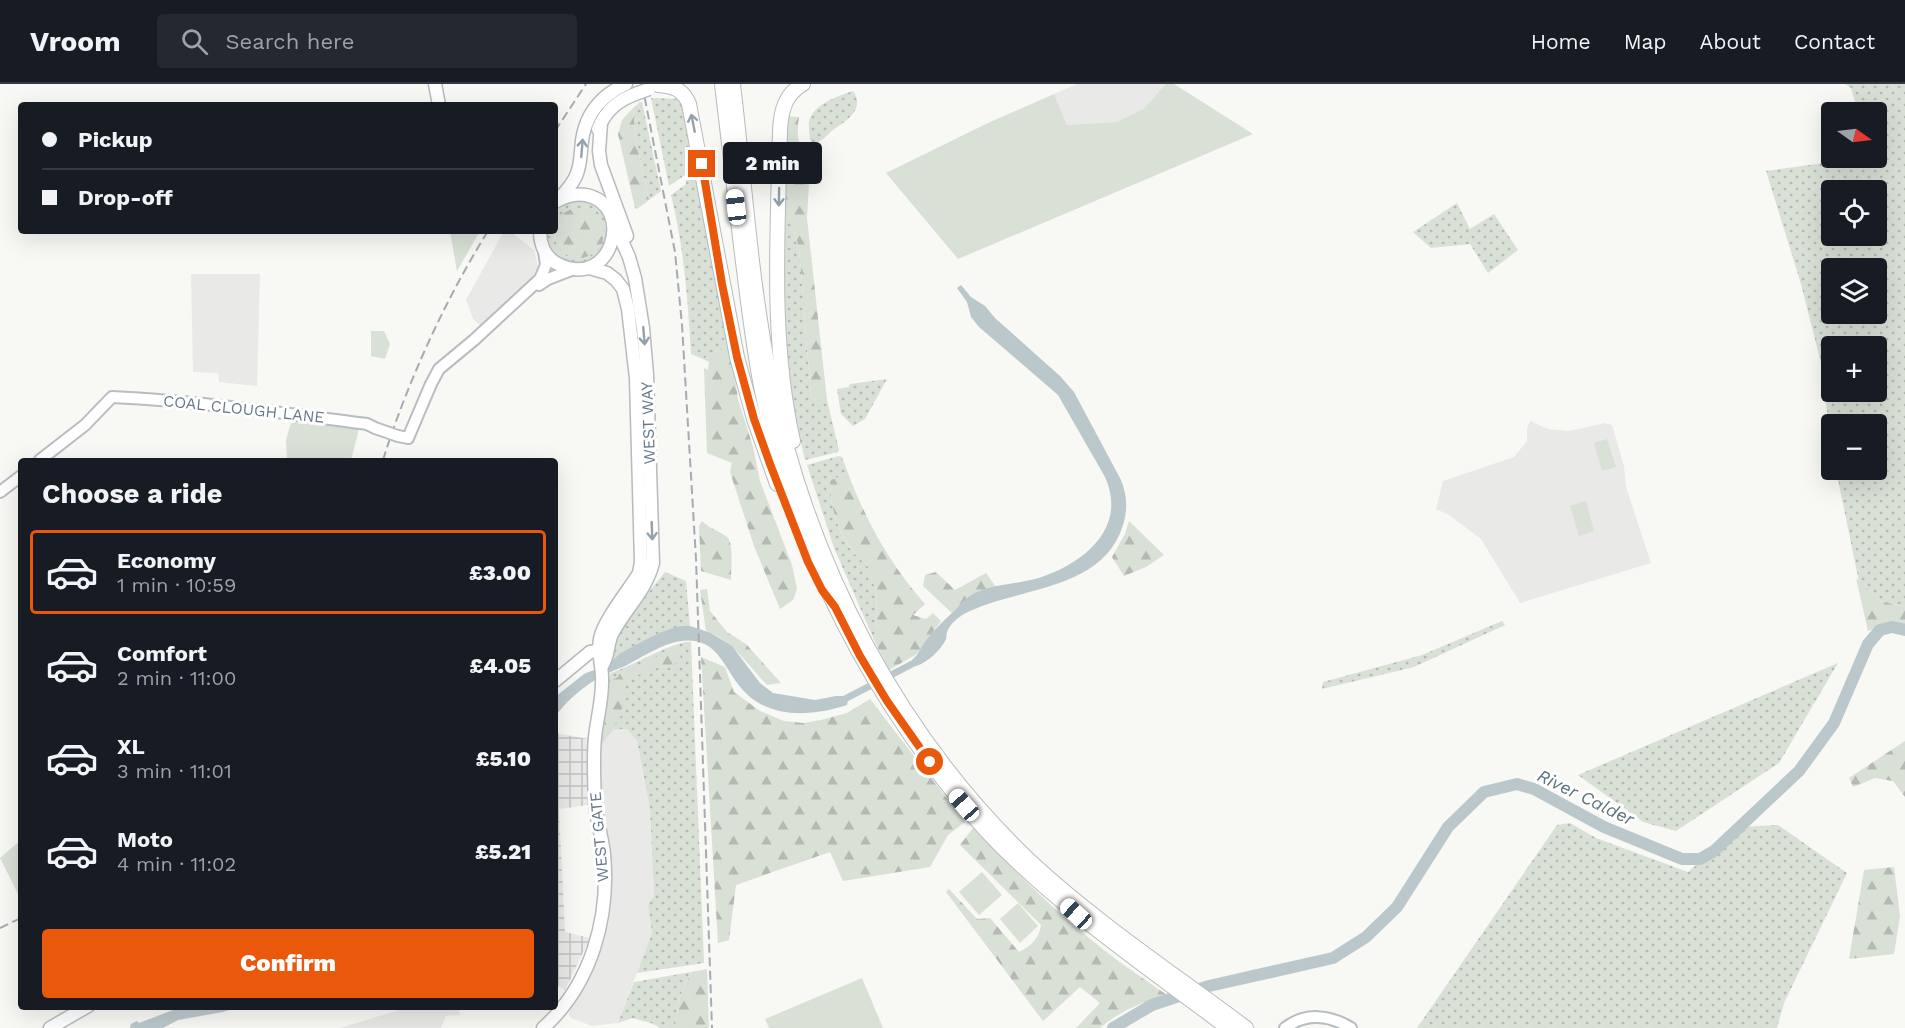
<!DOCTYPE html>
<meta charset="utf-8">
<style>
:root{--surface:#171b24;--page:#242831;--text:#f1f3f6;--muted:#9ea1a6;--line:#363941;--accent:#ea580c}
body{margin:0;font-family:"Work Sans",sans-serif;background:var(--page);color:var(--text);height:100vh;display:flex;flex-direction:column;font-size:22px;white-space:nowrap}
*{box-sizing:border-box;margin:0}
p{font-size:20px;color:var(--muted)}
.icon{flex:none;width:33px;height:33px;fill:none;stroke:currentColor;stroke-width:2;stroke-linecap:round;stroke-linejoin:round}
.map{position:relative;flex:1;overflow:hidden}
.sheet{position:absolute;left:18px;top:374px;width:540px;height:552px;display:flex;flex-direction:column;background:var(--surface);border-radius:6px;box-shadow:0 6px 24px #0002}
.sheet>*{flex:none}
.hud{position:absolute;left:18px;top:18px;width:540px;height:132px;border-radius:6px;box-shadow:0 6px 24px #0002;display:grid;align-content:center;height:132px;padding:0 24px;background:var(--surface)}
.needle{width:39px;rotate:104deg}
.tools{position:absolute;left:1821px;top:18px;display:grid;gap:12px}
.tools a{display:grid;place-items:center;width:66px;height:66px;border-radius:6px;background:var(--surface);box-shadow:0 6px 24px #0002;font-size:30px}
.end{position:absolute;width:27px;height:27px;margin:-14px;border:8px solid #ea580c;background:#fff;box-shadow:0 0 0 3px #fff}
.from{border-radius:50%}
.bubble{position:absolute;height:42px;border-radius:6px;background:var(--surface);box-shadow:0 6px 24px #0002;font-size:20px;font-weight:800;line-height:42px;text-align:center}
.car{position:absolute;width:18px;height:36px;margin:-18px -9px;border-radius:8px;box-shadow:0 0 4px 2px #0007;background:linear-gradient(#fff 24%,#345 0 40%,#fff 0 76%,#345 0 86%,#fff 0)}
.hud b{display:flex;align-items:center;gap:21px;height:57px;font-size:22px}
.hud b+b{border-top:2px solid var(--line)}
.hud i{width:15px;height:15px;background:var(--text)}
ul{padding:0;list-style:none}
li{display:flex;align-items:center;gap:18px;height:84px;margin:0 12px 9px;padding:0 12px;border:3px solid transparent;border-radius:6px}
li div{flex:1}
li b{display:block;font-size:22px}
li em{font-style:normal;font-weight:800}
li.on{border-color:var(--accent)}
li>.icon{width:54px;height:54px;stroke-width:1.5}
h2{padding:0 24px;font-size:27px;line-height:72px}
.primary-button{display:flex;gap:12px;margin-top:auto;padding:12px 24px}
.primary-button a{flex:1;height:69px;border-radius:6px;background:var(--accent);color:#fff;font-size:24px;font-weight:800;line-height:69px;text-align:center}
header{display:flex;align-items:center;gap:36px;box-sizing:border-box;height:84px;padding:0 30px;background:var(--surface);border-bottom:2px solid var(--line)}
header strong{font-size:28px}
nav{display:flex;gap:33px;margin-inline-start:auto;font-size:21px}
.search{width:420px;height:54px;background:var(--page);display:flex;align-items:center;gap:15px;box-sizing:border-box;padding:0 21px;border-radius:6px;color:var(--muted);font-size:22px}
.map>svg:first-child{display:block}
</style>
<header>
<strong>Vroom</strong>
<div class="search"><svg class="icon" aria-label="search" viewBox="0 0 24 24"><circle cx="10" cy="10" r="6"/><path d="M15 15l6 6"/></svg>Search here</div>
<nav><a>Home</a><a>Map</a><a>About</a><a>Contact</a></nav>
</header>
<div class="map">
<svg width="1905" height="944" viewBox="0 0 1905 944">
<defs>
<pattern id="industrial-grid" width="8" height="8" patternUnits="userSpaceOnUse" patternTransform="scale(1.5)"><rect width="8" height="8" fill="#e9e9e8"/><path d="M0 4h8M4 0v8" fill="none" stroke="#c1c2c2"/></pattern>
<pattern id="grass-dots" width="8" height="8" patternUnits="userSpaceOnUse" patternTransform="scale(1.5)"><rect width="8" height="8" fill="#d9e0d6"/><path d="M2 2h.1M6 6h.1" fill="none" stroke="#b4bab3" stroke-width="1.8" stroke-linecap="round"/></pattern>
<pattern id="forest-firs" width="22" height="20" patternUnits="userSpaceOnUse" patternTransform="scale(1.5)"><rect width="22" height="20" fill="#d9e0d6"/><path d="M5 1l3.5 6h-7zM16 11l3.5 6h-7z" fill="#b4bab3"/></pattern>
</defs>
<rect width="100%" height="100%" fill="#f8f8f5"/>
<g fill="#e9e9e8">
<path d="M 1077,0 L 1166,0 L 1144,26 L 1116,38 L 1067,41 L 1054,10 Z"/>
<path d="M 504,147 L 510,147 L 534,166 L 538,182 L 530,198 L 481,242 L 473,235 L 466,216 Z"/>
<path d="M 191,190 L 260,190 L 257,302 L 219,298 L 218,289 L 193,288 Z"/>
<path d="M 1530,337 L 1548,345 L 1569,347 L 1605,339 L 1612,341 L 1624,382 L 1626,403 L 1651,479 L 1520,519 L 1481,455 L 1449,431 L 1436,425 L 1443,397 L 1514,373 L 1527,357 L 1527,345 Z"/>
<path d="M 614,645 L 627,645 L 637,657 L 650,725 L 654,812 L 648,821 L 652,849 L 618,939 L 592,942 L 571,934 L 569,931 L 570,926 L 598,874 L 605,853 L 610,829 L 612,809 L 612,786 L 600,693 L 600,663 Z"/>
<path d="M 409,923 L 458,923 L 460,931 L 446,932 L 441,944 L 340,944 Z"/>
</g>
<path fill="url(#industrial-grid)" d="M 555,649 L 589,655 L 587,700 L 589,721 L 559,725 L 565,848 L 590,854 L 565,906 L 555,900 Z"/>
<g fill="url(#grass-dots)" fill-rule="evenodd">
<path d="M 1845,0 L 1905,0 L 1905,523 L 1880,517 L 1859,498 L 1836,386 L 1876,386 L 1876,340 L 1832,340 L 1831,359 L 1821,279 L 1801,200 L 1766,87 L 1861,74 L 1876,74 L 1876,28 L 1858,28 L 1851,4 ZM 1832,106 L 1876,106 L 1876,152 L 1832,152 ZM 1832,184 L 1876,184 L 1876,230 L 1832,230 ZM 1832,262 L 1876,262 L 1876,308 L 1832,308 Z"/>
<path d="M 853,7 C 866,25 846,37 833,46 C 826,52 822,58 813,59 L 810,56 C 810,51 808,42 809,37 C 814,20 838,12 853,7 Z"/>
<path d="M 651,14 L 682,15 L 730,260 L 703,275 L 691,270 C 688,217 684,163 671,111 L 686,100 L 685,91 L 669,102 Z"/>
<path d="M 640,18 L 642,18 L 661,107 L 649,116 L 636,57 L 633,24 Z"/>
<path d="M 582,117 C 594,120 613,130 610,147 C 609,156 602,166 599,174 L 578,182 L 559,175 L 552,167 L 547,158 L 546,147 L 554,147 L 554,155 L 595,168 L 600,162 L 603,154 L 556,139 L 555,142 L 555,128 C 563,120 571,118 582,117 Z"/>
<path d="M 1457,119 L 1470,145 L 1494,130 L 1518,166 L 1488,189 L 1470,160 L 1431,164 L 1413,148 Z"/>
<path d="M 784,128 L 788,128 L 799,163 L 811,312 L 816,316 L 827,316 L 839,366 L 838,368 L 805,376 C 784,294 781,212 784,128 Z"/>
<path d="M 887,295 L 865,335 L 853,342 L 841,330 L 837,305 L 849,303 L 850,300 Z"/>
<path d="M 839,372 L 842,373 L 848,389 L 831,396 C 831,404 830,412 832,420 C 836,441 848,469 867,480 L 876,507 L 877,536 L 875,558 L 834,464 L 807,381 Z"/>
<path d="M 665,488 L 686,497 L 690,542 C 672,542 636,560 620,570 C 616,572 613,576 610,580 L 612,558 L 630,531 Z"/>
<path d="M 1502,537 L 1505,541 L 1414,583 L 1322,605 L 1323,598 L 1422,571 Z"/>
<path d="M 685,558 L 691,558 L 704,879 L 637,889 L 652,849 L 648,821 L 654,812 L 650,725 L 637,657 L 627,645 L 614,645 L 600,663 L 608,595 L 611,589 C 637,580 658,565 685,558 Z"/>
<path d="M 1838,579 L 1779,679 L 1676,747 L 1643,738 L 1578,691 Z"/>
<path d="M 1570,739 L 1596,754 L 1688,788 L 1740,743 L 1778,741 L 1847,789 L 1784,919 L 1777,944 L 1417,944 L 1557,741 Z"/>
<path d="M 691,888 L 679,915 L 675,944 L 660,944 L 651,939 L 632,934 L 618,939 L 634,898 Z"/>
</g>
<g fill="url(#forest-firs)">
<path d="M 633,24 L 636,57 L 649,116 L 637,125 L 635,124 L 618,50 L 622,36 Z"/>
<path d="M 785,32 L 799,33 C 798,40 797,51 799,58 C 802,67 808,72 810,81 L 807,134 L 827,316 L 816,316 L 811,312 L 799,163 L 788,129 L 784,128 Z"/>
<circle cx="579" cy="149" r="25"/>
<path d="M 730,260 L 738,315 L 753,363 L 760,397 L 792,481 L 797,505 L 793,516 L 780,525 L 754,462 L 730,388 L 732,379 L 707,369 L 704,284 L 708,286 L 709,278 L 703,275 Z"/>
<path d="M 848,389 C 866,437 891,482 925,520 L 913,531 L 926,535 L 933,529 L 941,537 L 917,570 L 889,586 L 875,558 L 877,536 L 876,507 L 867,480 C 848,469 836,440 832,420 C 830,412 831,404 831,396 Z"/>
<path d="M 702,437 C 710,445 718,446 727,453 C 734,459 731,486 731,496 L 701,487 L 699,442 Z"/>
<path d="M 1129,437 L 1164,471 L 1146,483 L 1124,492 L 1112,473 L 1125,450 Z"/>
<path d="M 936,488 L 955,506 L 986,489 L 996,503 C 976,508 966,514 952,529 L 923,502 L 925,491 Z"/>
<path d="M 1856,494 L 1880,517 L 1905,523 L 1905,543 L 1890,539 L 1868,547 Z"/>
<path d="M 707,505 L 710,527 L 727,548 L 746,560 L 781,599 L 767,601 C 749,582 732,556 706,547 L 700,506 Z"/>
<path d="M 676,564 L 681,574 L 675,580 L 648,586 L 625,598 L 621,632 L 601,659 L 607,599 L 618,593 L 620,589 Z"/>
<path d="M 701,573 L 725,583 L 734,608 L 760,627 L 784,637 L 803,639 L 821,636 L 847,629 L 870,615 L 965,738 L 948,751 L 930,783 L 843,797 L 830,768 L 736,801 L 729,856 L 718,859 Z"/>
<path d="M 1905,657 L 1905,713 L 1893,697 L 1875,694 L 1853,703 L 1849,694 Z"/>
<path d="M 973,744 C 1015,787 1056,829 1104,866 C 1124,882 1146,896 1167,911 C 1142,918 1120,927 1100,944 L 1076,944 L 1100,919 L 1080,903 L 1043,937 L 946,808 L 949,805 L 977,835 L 990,834 L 1019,868 C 1031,862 1039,855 1041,841 L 960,761 Z"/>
<path d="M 1894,783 L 1900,832 L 1894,870 L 1849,875 L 1864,786 Z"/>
<path d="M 707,885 L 709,944 L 675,944 L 679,915 L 691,888 Z"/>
</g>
<g fill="#d9e0d6">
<path d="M 1166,0 L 1174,0 L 1253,50 L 958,175 L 886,89 L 988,39 L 1054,10 L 1067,41 L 1116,38 L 1144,25 Z"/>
<path d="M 450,147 L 480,147 L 457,187 Z"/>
<path d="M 371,247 L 384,247 L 390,260 L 385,275 L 371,272 Z"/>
<path d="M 292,335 L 359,345 L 351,376 L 287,376 L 286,356 Z"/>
<path d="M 1607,355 L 1616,383 L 1602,387 L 1594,359 Z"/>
<path d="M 1586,417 L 1594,447 L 1579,452 L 1570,422 Z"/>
<path d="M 21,756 L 21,814 L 20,814 L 0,774 Z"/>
<path d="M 982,788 L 1002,811 L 979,831 L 959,808 Z"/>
<path d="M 1018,819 L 1038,842 L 1020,859 L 1000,835 Z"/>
<path d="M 862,894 L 883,944 L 769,944 L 765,935 Z"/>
</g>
<g fill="#bbc8cb">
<path d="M 961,201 L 971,213 L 985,222 L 995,234 L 1060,292 L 1074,308 L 1121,396 C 1127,411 1128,425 1123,441 C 1103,508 1014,503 964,530 C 959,533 950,540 948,546 C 946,549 947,552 946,555 C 941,566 927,579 916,582 L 914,579 C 921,558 936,544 952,529 C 960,521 966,513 977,508 C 994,500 1016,500 1035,495 C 1080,482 1129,446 1105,393 L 1058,311 L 979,243 L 971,233 L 967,218 L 957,204 Z"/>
<path d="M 683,542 L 690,542 L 711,549 L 732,562 L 760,599 L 773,609 L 815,616 L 836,612 L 845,612 L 848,615 L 847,621 C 810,633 764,636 738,600 C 727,586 719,565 702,559 C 676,549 647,571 625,582 C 615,586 605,590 595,596 C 581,605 565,618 555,633 L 555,613 L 584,590 C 591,586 599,586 606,582 C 612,579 615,572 621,569 C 637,560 665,544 683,542 Z"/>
<path d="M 181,923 L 181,922 L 238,923 L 223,928 L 178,936 L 163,944 L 130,944 L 131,940 L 137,937 L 139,939 Z"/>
</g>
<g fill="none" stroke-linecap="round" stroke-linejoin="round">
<path stroke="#bbc8cb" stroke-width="7" d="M 841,617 L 914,579 L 920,573"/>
<path stroke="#bbc8cb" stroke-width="12" d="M 1113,944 L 1152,921 L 1209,902 L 1333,874 L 1366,853 L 1397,823 L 1448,743 L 1484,708 L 1517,700 L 1534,705 L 1604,743 L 1682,775 L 1700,775 L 1714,767 L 1799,687 L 1834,639 L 1868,560 L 1880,546 L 1892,543 L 1905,546"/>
<defs>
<g id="secondary">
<path d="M 539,201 L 548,195 L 574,185"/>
<path d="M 398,352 L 408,354 L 431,300 L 439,285 L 474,256 L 540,195 L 546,181 L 544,167"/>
<path d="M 40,376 L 85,341 L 112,313 C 197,317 283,329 367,340 L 375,344"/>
<path d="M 0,408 L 21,392"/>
<path d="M 1285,944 C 1306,928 1330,931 1351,944"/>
</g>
<g id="primary">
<path d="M 435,0 L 439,21"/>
<path d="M 601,39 L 599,67 L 601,81 L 627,152"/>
<path d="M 598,45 C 606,26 618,16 638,9"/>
<path d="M 559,115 C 565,108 572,101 576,92 C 582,79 580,65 583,51 C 588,27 604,10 626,0"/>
<path d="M 540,147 C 540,162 546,175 560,181 C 613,205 635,121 586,111 C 575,109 565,112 555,118"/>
<path d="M 602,582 C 609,572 607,561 612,550 C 625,525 646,507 653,479 L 647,291 L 643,244 L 635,194 L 629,173 L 613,137"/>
<path d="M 555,597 L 590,568 L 596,567 L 604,560"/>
<path d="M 50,944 L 88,922"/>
<path d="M 543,944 C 591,901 610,834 604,770 C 602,752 596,735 595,717 C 594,695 593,674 595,653 C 597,635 602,617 602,599 C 603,583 597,570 600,555 C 603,537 629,506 639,489 L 641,478 L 636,294 L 628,225 L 623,205 L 616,196 L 607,189 L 589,184"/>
</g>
<g id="motorway">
<path d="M 722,0 C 728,54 735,108 741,162 C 747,209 752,256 761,302 C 786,429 838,546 911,652 C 938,690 967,728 1000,761 C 1069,830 1150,885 1228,944"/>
<path d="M 733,0 C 745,101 751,204 772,303 C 810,481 898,652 1031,778 C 1097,839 1174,890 1246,944"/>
<path d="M 658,1 C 673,2 683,5 689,20 L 737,273 L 754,335 L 777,400"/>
<path d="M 793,357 C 770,255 778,149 780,46 C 781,27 785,10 803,0"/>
</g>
</defs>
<use href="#secondary" stroke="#b7bdc1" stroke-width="14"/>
<use href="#primary" stroke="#b6bbbe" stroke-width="15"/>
<use href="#motorway" stroke="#b8bbbe" stroke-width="16"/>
<use href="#secondary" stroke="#fff" stroke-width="10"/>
<use href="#primary" stroke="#fff" stroke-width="12"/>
<use href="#motorway" stroke="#fff" stroke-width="14"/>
<g stroke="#a5acb1" stroke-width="2" stroke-dasharray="9 4.5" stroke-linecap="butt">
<path d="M 642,0 L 675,168 L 682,241 L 696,475 L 712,944"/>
<path d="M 555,47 L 586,0"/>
<path d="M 383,376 C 407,299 445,216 488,147"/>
<path d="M 0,844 L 21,834"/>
</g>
<defs>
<path id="secondary-bridge" d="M 375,344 L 398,352"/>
<path id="primary-bridge" d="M 638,9 L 649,5"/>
</defs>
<use href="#secondary-bridge" stroke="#b7bdc1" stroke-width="14" stroke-linecap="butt"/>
<use href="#primary-bridge" stroke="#b6bbbe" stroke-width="15" stroke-linecap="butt"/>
<use href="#secondary-bridge" stroke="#fff" stroke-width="10"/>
<use href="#primary-bridge" stroke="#fff" stroke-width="12"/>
</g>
<defs><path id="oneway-shaft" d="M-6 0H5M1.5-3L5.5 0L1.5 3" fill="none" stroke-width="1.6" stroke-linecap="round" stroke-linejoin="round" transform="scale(1.5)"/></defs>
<g stroke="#94a1ab">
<use href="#oneway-shaft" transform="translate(693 39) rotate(-101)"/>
<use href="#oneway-shaft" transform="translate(582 64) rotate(-85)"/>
<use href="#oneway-shaft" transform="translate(779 113) rotate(91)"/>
<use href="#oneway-shaft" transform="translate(644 252) rotate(85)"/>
<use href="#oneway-shaft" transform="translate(652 447) rotate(88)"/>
</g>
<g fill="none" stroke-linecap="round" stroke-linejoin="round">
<path stroke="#ea580c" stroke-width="8" d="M 702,80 L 722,200 L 737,273 L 754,335 L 770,380 L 808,478 L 822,506 L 835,523 L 860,572 L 887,617 L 930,678"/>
</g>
<g text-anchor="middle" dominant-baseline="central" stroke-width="6" stroke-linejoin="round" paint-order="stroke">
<g font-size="16" fill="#667987" stroke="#fff">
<text transform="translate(244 325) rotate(6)">COAL CLOUGH LANE</text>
<text transform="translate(648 339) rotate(-92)">WEST WAY</text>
<text transform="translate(599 753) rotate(-95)">WEST GATE</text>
</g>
<g font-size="18" font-style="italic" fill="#5d747c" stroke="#fff">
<text transform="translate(1586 713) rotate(26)">River Calder</text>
</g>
</g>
</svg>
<div class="tools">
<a><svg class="needle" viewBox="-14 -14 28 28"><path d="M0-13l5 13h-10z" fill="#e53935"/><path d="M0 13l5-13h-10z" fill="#9ea1a6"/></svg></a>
<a><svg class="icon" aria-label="locate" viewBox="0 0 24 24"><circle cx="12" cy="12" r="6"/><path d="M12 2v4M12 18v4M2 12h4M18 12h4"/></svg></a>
<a><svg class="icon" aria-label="layers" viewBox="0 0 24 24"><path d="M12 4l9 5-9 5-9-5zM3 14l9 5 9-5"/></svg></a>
<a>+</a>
<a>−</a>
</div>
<i class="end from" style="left:930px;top:678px"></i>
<i class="end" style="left:702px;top:80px"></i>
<div class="bubble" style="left:723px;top:58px;width:99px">2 min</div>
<i class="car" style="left:736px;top:123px;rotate:353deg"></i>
<i class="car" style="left:964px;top:721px;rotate:319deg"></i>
<i class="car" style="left:1076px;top:830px;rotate:312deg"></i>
<div class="hud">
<b><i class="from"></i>Pickup</b>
<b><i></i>Drop-off</b>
</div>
<section class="sheet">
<h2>Choose a ride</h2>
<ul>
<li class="on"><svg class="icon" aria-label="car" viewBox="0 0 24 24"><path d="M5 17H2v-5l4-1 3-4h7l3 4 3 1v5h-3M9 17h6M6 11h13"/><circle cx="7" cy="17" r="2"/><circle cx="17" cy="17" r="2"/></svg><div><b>Economy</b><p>1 min · 10:59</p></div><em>£3.00</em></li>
<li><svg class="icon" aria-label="car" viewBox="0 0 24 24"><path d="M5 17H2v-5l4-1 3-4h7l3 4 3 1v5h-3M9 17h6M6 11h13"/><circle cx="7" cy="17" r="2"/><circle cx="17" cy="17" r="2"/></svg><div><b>Comfort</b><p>2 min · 11:00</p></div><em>£4.05</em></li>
<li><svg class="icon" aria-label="car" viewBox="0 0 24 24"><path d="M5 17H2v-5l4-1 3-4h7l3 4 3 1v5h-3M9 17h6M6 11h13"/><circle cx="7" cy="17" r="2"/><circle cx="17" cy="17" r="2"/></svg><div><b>XL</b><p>3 min · 11:01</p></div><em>£5.10</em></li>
<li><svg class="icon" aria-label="car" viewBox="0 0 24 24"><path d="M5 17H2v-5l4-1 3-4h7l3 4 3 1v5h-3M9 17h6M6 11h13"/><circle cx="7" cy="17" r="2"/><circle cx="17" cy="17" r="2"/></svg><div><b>Moto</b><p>4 min · 11:02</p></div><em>£5.21</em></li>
</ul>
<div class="primary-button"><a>Confirm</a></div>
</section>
</div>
